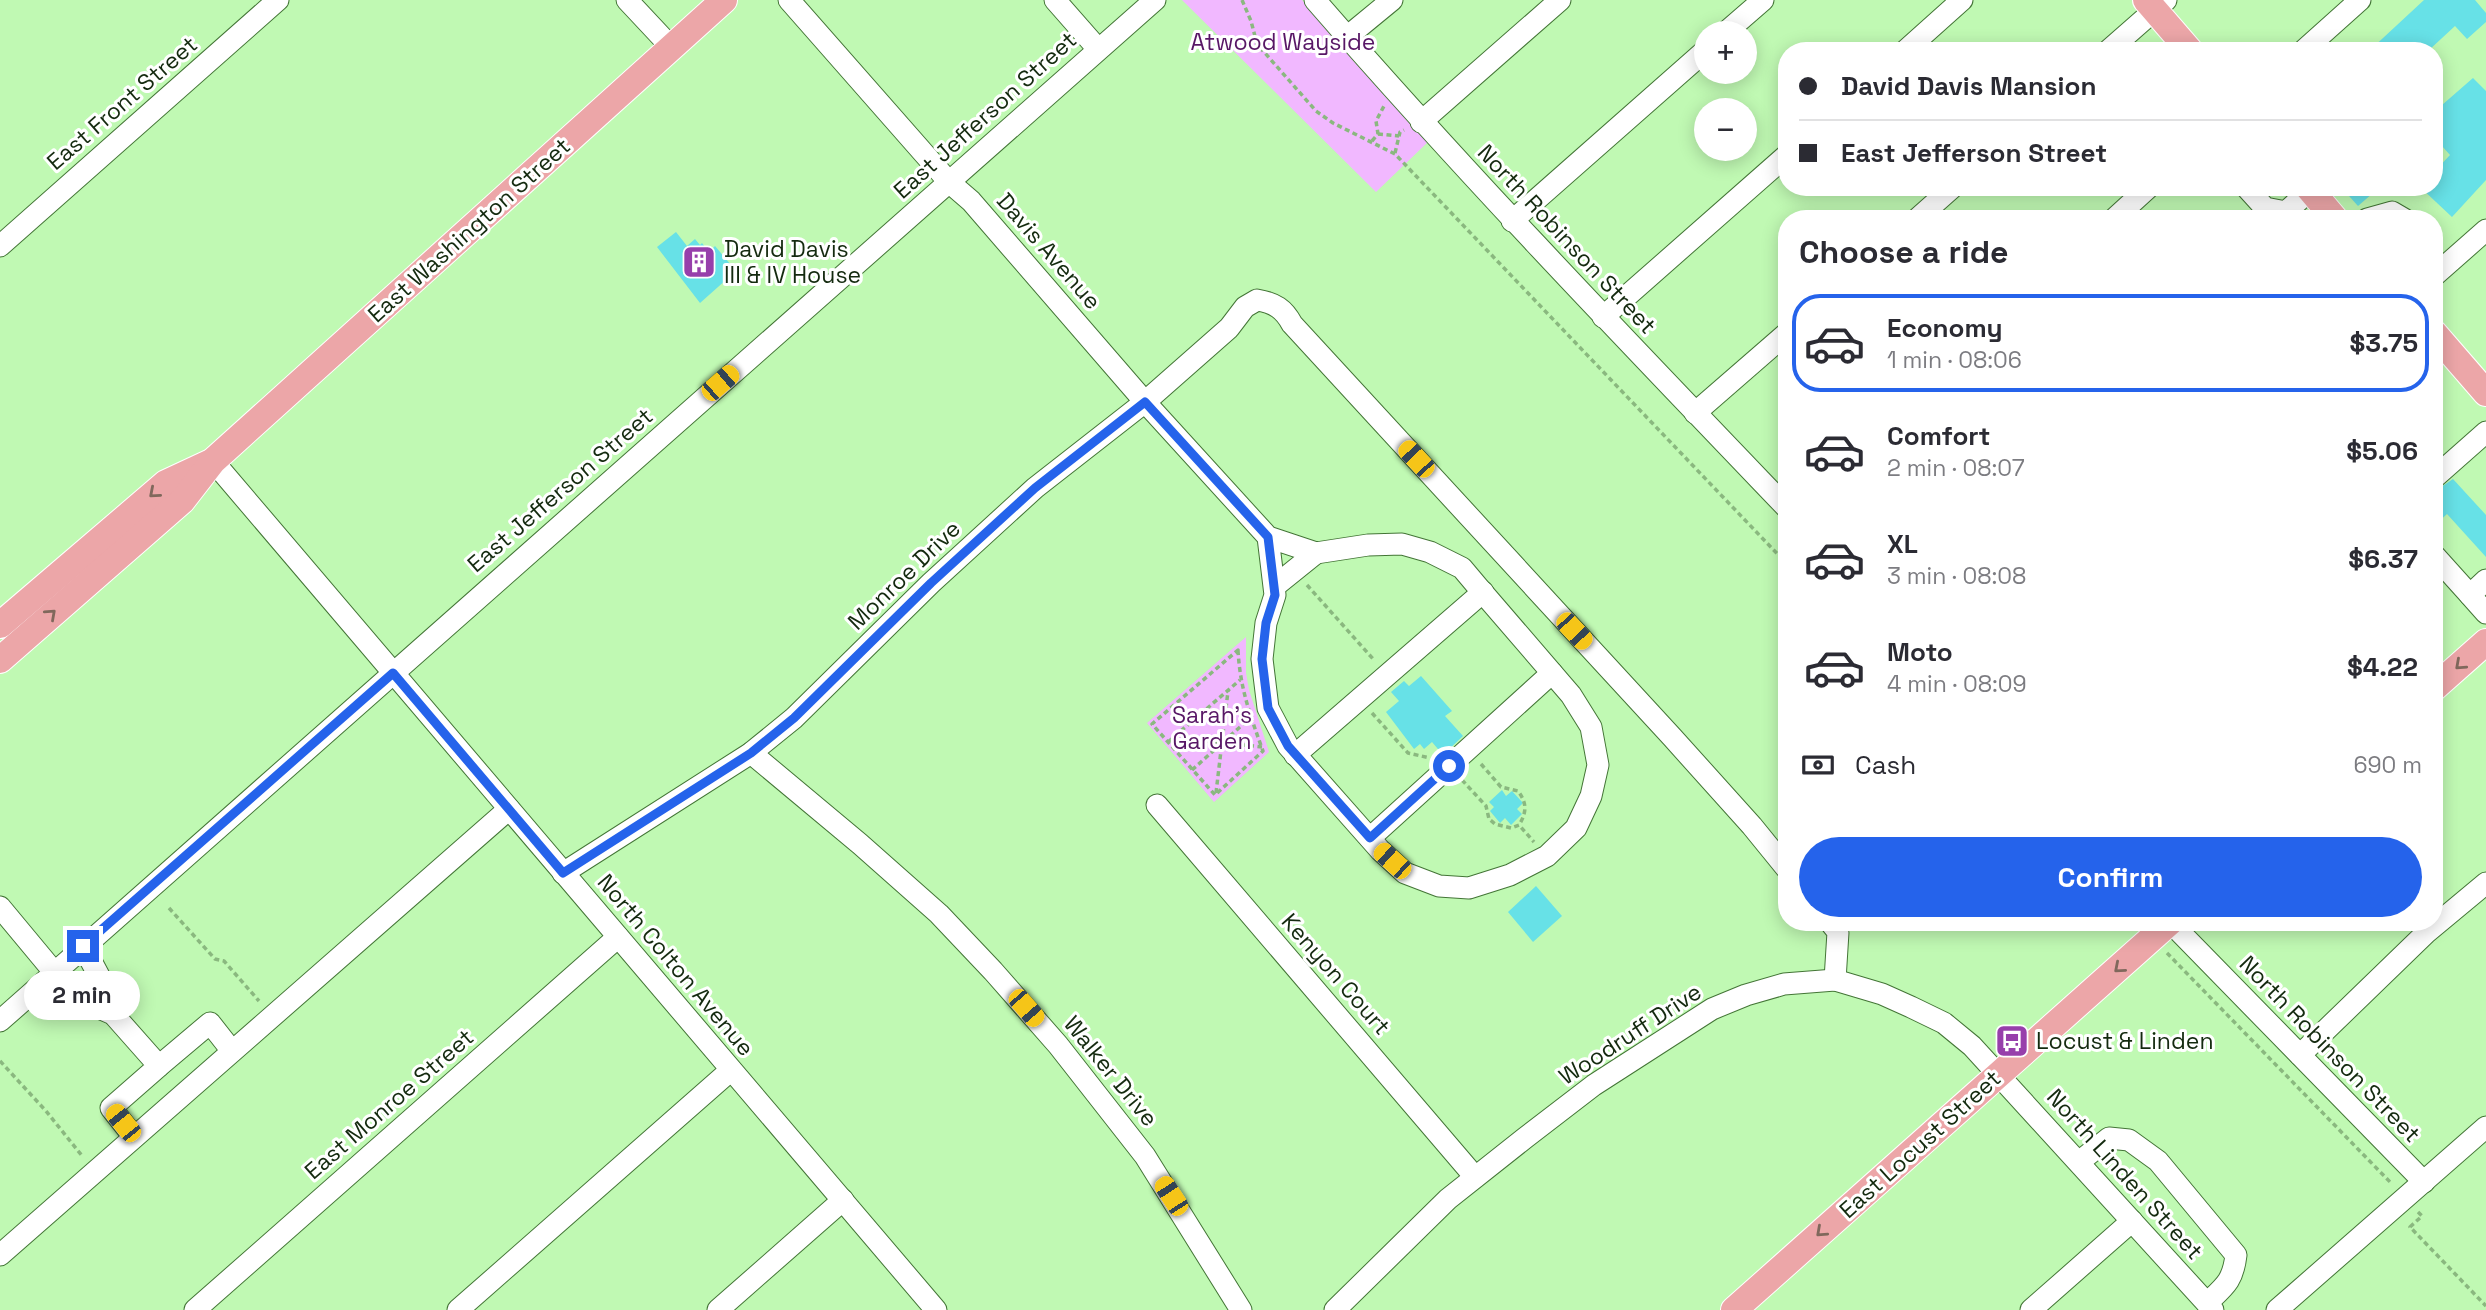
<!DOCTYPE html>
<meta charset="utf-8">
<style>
:root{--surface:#fff;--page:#f2f2f3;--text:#2b2b33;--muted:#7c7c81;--line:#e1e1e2;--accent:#2563eb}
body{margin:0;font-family:"Space Grotesk",sans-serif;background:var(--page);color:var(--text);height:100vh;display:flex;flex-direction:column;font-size:26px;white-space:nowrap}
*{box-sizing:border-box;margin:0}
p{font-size:23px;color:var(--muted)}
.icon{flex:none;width:38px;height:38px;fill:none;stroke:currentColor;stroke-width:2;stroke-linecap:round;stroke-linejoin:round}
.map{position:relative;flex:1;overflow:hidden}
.sheet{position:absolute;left:1778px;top:210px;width:665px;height:721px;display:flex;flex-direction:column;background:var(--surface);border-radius:28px;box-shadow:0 4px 18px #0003}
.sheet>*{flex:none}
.banner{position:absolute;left:1778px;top:42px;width:665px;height:154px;border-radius:28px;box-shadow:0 4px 18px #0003;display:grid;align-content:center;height:154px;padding:0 21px;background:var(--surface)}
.fabs{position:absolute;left:1694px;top:21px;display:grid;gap:14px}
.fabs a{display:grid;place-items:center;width:63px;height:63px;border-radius:50%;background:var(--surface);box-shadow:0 4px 18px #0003;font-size:35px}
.end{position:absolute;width:32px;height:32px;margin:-16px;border:9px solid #2563eb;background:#fff;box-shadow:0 0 0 4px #fff}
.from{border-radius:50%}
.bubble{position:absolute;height:49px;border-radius:24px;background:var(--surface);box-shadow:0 4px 18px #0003;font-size:23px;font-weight:700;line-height:49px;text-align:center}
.car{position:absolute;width:21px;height:42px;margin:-21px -10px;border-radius:9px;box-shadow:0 0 5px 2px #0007;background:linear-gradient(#f5c518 24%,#345 0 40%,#f5c518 0 76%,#345 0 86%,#f5c518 0)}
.banner b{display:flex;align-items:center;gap:24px;height:66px;font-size:26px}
.banner b+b{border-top:2px solid var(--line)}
.banner i{width:18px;height:18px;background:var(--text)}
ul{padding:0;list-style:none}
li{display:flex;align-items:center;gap:21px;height:98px;margin:0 14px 10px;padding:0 7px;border:4px solid transparent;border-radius:28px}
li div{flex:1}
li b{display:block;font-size:26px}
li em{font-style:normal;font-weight:700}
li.current{border-color:var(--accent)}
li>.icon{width:63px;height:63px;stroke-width:1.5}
h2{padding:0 21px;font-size:32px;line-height:84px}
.pay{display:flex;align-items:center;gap:18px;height:77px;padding:0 21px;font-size:26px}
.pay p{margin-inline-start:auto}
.cta{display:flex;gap:14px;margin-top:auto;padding:14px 21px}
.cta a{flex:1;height:80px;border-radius:42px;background:var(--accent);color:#fff;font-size:28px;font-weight:700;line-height:80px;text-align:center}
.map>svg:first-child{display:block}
</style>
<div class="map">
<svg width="2486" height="1310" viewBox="0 0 2486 1310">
<rect width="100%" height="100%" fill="#c0f9b3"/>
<g fill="#f1b8ff">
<path d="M 1182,0 L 1302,0 L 1430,140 L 1376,192 Z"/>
<path d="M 1246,637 L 1246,673 L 1249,690 L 1269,752 L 1214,802 L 1147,723 Z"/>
</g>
<g fill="#67e1e7">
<path d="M 2424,0 L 2475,0 L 2486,13 L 2486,22 L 2467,39 L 2455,26 L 2428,51 L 2369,51 Z"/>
<path d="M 2473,78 L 2486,91 L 2486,180 L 2452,217 L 2420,187 L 2434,187 L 2434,172 L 2450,155 L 2434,137 L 2434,112 Z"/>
<path d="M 2341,187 L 2380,187 L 2358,206 Z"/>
<path d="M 676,232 L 687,246 L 695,239 L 700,245 L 702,243 L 709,252 L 715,246 L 736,271 L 700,303 L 657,247 Z"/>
<path d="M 2453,479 L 2486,515 L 2486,557 L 2447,514 L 2434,526 L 2434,492 Z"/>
<path d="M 1421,676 L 1452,711 L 1445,716 L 1463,736 L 1443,755 L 1432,742 L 1424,749 L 1420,744 L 1414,749 L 1386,712 L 1399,701 L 1391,692 L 1404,681 L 1409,686 Z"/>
<path d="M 1502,790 L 1506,796 L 1512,791 L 1523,803 L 1517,809 L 1522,814 L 1511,825 L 1505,818 L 1500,823 L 1490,811 L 1494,807 L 1489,802 Z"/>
<path d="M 1536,886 L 1562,916 L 1533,942 L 1508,912 Z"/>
</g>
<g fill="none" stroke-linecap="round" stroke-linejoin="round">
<defs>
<g id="minor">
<path d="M 627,0 L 671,47"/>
<path d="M 789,0 L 949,182 L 971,201 L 1145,402 L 1268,537 L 1316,553 L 1368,545 L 1402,544 L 1430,552 L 1462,568 L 1478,587 L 1571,695 L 1591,727 L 1598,765 L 1591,796 L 1576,828 L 1547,856 L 1510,875 L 1469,888 L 1439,886 L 1405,873 L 1380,850 L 1288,746 L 1268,708 L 1262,659 L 1266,623 L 1275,595 L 1268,537"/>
<path d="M 1055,0 L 1098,49"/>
<path d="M 1315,0 C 1467,175 1627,341 1787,508"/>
<path d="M 1725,33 L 1763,0"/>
<path d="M 1347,37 L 1392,0"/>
<path d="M 1905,51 L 1962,0"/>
<path d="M 2108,51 L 2166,0"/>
<path d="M 2303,51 L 2360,0"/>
<path d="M 1421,122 L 1560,0"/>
<path d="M 2246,187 L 2265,208 L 2286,212 L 2310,190"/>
<path d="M 1917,219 L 1953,187"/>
<path d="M 2114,219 L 2149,187"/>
<path d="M 2367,219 L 2392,212 L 2404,219"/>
<path d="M 1512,221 L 1706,50"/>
<path d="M 0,246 L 278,0"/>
<path d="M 2434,276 L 2486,230"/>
<path d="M 1603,317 L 1787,155"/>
<path d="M 1695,413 L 1787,333"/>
<path d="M 213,461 L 936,1310"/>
<path d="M 2434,478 L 2486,432"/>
<path d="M 2434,555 L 2470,595"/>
<path d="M 2486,580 L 2470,595 L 2486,613"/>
<path d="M 1275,586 L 1316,553"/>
<path d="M 751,753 L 860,844 L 939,914 L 993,971 L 1058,1045 L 1145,1156 L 1241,1310"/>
<path d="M 1295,755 L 1483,592"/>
<path d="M 1157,805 L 1475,1177"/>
<path d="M 1370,838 L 1552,673"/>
<path d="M 563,873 L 751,753 L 794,718 L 931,583 L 1035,488 L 1145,402 L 1229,328 L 1245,307 L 1257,300 C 1275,303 1284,309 1292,324 L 1672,737 L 1752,826 L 1787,869"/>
<path d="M 0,907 L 54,972 L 92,1005 L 113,1014 L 159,1066 L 111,1108 L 134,1137"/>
<path d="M 1830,922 L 1838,932 L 1835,980"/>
<path d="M 2170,922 L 2424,1182"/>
<path d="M 83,946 L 107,991 L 113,1014"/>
<path d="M 0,1021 L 1155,0"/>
<path d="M 2300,1055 L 2426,933 L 2486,883"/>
<path d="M 159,1066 L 210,1023 L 232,1051"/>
<path d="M 2079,1162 L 2109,1138 L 2129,1140 L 2158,1161 L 2236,1255 C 2233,1281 2225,1286 2207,1303"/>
<path d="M 0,1255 L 509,809"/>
<path d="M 195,1310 L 618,937"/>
<path d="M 458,1310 L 731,1070"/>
<path d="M 718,1310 L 843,1200"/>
<path d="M 1335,1310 L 1448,1199 L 1525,1138 L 1594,1085 L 1712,1009 L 1746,995 L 1784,984 L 1835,980 L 1882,994 L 1911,1007 L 1944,1023 L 1972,1046 L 2213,1310"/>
<path d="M 2031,1310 L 2132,1221"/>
<path d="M 2277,1310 L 2486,1127"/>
</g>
<g id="major">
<path d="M 2146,0 L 2190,51"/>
<path d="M 2308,187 L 2335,219"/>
<path d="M 2434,333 L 2486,393"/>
<path d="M 0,625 L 166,483 L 209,463"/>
<path d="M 0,660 L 182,501 L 213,461 L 724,0"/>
<path d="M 2434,688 L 2486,642"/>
<path d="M 1734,1310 L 2170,922"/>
</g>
</defs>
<use href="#minor" stroke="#437536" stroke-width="23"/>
<use href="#major" stroke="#fff" stroke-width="28"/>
<g stroke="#8ab87f" stroke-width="3.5" stroke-dasharray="5 3.5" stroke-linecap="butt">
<path d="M 1242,0 L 1251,21 L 1257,44 L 1316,111 L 1333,123 L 1395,154 L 1787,564"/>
<path d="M 1378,134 L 1399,136"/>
<path d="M 1372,141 L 1378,134 L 1376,121 L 1384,106"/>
<path d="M 1395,153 L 1400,132 L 1404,130"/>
<path d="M 1307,585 L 1374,660"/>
<path d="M 1238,650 C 1240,688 1250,715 1263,751 L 1215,795 L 1152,724 Z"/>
<path d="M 1372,713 L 1408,753 L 1430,758"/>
<path d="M 1173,737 L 1262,747"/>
<path d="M 1168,742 L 1240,680"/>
<path d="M 1481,764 L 1501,787 L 1518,791 C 1527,803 1527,812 1519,825"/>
<path d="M 1192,770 L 1250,718"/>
<path d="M 1462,780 L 1486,806 L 1489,819 L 1495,824 L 1511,828 L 1519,825 L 1534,842"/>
<path d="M 1216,793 L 1228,691"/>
<path d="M 169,908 L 215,959 L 224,961 L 259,1001"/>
<path d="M 2167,953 L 2391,1183"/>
<path d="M 0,1061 L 46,1111 L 83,1157"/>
<path d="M 2418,1212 L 2422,1216 L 2410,1227 L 2486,1306"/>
</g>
<use href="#minor" stroke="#fff" stroke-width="21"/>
<use href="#major" stroke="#eca6a8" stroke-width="26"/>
</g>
<defs><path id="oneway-chevron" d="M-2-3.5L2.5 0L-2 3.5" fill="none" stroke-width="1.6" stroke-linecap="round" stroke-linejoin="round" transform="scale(1.75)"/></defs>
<g stroke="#80685c">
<use href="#oneway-chevron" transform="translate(154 493) rotate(139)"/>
<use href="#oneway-chevron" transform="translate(51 614) rotate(-42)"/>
<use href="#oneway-chevron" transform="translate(2460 665) rotate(138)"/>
<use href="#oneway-chevron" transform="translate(2119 968) rotate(139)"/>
<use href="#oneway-chevron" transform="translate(1821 1232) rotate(138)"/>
</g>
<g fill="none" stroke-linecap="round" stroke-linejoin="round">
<path stroke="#2563eb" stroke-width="9" d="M 83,946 L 393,673 L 563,873 L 751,753 L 794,718 L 931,583 L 1035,488 L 1145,402 L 1268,537 L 1275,595 L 1266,623 L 1262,659 L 1268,708 L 1288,746 L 1370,838 L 1449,766"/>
</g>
<defs>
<symbol id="building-square" viewBox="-11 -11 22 22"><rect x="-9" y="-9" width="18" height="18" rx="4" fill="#973fab" stroke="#fff"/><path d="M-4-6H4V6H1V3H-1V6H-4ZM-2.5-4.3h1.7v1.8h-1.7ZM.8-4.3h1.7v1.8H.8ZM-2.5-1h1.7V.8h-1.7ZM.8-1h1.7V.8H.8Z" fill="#fff"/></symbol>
<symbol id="bus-square" viewBox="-11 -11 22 22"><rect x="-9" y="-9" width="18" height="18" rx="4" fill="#973fab" stroke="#fff"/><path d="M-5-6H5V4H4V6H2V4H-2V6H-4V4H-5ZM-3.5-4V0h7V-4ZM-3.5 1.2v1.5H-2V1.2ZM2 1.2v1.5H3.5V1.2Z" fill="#fff"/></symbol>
</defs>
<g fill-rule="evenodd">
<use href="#building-square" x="680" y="243" width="38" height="38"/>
<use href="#bus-square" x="1993" y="1022" width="38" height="38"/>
</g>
<g text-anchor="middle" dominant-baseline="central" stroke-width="6" stroke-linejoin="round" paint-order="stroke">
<g font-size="23" fill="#581766" stroke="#fff">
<text x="1283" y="42">Atwood Wayside</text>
<text x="1212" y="715">Sarah's<tspan x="1212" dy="26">Garden</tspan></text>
</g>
<g font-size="23" fill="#142a0f" stroke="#fff">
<text transform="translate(122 103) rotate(-41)">East Front Street</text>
<text transform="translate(985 115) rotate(-42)">East Jefferson Street</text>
<text transform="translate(469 230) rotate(-42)">East Washington Street</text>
<text transform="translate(1567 239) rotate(47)">North Robinson Street</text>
<text transform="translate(1049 251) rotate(49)">Davis Avenue</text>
<text transform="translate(560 490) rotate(-41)">East Jefferson Street</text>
<text transform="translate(904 575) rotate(-44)">Monroe Drive</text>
<text transform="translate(676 965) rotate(50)">North Colton Avenue</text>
<text transform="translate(1336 974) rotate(49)">Kenyon Court</text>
<text transform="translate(1630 1034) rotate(-33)">Woodruff Drive</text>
<text transform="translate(2330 1049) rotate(46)">North Robinson Street</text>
<text transform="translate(1111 1071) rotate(51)">Walker Drive</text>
<text transform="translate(389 1104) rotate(-41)">East Monroe Street</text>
<text transform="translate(1920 1144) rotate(-42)">East Locust Street</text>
<text transform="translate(2125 1174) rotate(48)">North Linden Street</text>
</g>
<g font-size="23" fill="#142a0f" stroke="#fff" text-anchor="start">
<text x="724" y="249">David Davis<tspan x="724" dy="26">III &amp; IV House</tspan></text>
<text x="2036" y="1041">Locust &amp; Linden</text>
</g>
</g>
</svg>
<div class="fabs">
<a>+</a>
<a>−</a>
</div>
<i class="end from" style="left:1449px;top:766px"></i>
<i class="end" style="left:83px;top:946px"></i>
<div class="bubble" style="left:24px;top:971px;width:116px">2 min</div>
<i class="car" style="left:720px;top:383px;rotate:49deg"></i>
<i class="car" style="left:1416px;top:459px;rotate:317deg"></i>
<i class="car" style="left:1574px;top:631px;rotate:137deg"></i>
<i class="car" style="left:1392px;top:861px;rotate:312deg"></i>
<i class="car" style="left:1026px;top:1008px;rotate:139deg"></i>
<i class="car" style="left:123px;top:1123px;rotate:321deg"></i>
<i class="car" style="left:1171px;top:1196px;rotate:327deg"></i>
<div class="banner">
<b><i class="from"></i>David Davis Mansion</b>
<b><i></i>East Jefferson Street</b>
</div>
<section class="sheet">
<h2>Choose a ride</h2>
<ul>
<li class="current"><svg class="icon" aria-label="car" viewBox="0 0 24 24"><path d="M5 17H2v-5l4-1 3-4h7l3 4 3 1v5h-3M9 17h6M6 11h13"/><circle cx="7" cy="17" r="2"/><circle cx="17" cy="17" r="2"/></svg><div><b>Economy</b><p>1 min · 08:06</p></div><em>$3.75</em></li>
<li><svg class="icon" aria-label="car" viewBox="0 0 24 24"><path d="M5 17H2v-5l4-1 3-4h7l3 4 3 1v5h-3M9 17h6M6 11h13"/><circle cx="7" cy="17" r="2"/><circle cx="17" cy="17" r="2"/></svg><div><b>Comfort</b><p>2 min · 08:07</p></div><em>$5.06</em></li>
<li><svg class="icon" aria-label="car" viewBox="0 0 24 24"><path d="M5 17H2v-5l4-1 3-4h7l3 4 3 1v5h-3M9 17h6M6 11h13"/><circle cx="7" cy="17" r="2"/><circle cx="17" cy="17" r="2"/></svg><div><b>XL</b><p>3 min · 08:08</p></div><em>$6.37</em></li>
<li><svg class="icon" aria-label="car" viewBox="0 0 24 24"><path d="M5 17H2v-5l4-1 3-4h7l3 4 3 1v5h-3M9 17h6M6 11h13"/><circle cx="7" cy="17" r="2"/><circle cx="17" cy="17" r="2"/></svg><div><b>Moto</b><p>4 min · 08:09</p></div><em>$4.22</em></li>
</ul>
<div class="pay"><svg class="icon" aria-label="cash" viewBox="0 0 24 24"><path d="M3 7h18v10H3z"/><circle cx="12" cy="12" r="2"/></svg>Cash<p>690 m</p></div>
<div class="cta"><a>Confirm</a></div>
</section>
</div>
